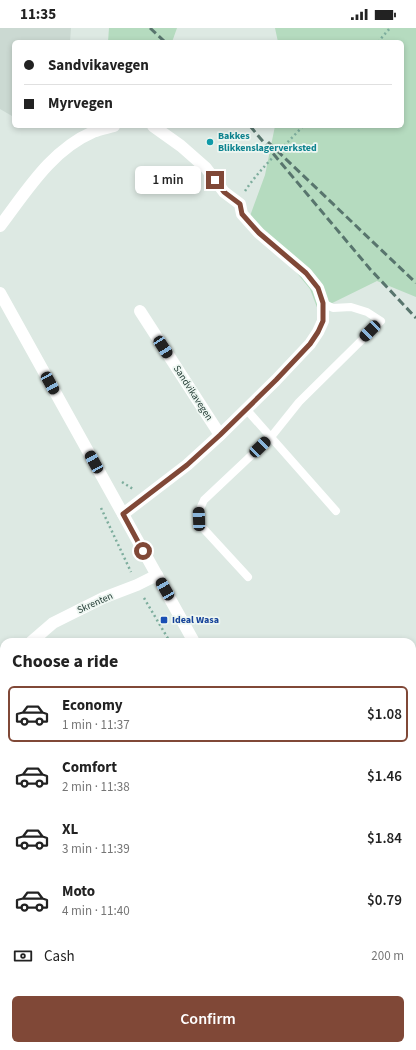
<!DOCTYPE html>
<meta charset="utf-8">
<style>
:root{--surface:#fff;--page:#f2f2f2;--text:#222;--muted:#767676;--line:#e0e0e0;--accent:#804837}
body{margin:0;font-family:"Source Sans 3",sans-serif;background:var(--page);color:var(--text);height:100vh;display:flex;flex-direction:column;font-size:15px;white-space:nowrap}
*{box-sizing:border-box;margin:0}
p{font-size:13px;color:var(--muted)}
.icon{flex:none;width:22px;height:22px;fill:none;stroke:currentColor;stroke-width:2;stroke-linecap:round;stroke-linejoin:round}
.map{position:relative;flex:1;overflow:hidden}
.details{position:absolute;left:0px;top:610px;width:416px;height:412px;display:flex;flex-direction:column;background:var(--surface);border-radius:12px 12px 0 0;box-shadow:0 2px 6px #0003}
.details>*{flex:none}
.top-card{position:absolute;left:12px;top:12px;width:392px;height:88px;border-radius:6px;box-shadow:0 2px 6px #0003;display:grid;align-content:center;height:88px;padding:0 12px;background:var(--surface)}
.end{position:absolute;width:18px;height:18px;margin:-9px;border:5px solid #804837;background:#fff;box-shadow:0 0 0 2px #fff}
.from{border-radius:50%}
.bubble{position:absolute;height:28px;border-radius:6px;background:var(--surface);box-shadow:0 2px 6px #0003;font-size:13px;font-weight:600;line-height:28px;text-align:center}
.car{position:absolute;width:12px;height:24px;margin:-12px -6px;border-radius:5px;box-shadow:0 0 3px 1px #0007;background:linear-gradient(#222 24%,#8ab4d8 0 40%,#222 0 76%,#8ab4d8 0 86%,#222 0)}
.top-card b{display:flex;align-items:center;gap:14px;height:38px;font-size:15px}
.top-card b+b{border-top:1px solid var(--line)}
.top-card i{width:10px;height:10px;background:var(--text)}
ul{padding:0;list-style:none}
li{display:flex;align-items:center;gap:12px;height:56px;margin:0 8px 6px;padding:0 4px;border:2px solid transparent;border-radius:6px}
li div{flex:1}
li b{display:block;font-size:15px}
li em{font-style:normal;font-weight:600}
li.current{border-color:var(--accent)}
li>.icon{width:36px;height:36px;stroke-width:1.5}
h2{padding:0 12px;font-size:18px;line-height:48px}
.pay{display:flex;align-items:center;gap:10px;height:44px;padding:0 12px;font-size:15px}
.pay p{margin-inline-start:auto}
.button{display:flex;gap:8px;margin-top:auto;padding:8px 12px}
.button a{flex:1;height:46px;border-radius:6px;background:var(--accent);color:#fff;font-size:16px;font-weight:600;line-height:46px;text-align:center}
.status{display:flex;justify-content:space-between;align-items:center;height:28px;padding:0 20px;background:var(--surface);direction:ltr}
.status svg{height:11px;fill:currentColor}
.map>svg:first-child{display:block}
</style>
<div class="status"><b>11:35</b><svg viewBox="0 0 49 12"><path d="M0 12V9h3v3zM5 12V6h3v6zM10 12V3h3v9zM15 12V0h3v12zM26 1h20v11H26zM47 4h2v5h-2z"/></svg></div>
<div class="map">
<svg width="416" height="1022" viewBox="0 0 416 1022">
<rect width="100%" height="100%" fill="#dde9e3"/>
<path fill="#cbd9d2" d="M 0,0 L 71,0 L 70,14 L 14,14 L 14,86 L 12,88 L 0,81 Z"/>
<g fill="#b5dbbf">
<path d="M 109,0 L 177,0 L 172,14 L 108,14 Z"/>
<path d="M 275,0 L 416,0 L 416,269 L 377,253 L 318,282 L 310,261 L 250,188 L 265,147 L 275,98 L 402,98 L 402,14 L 278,14 Z"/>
<path d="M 415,663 L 416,664 L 416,755 L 412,751 L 412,667 Z"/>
</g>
<path fill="#83c6d0" d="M 0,907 L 4,909 L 4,1018 L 315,1018 L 320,1022 L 0,1022 Z"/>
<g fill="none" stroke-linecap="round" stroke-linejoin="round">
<g stroke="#7dad9d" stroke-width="2.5" stroke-dasharray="2 3" stroke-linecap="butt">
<path d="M 378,14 L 390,0"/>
<path d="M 245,163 C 261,139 283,120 303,98"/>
<path d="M 122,454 L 133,461"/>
<path d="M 101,480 L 131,544"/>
<path d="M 144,570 L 170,614"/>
<path d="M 412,1017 L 415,1022"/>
</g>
<g stroke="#fff" stroke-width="8">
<path d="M 246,381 L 336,483"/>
<path d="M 248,549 L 202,499 C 197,488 199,482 204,472 L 271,409 L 299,374 L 381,293 L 367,284 L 351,279 L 333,280 L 323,275"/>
<path d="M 412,628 L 416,627"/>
<path d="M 412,653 L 416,649"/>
<path d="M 412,905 L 416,903"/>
</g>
<g stroke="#fff" stroke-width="12">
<path d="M 0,198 C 26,164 51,122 93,104 C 99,101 107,100 114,98"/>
<path d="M 140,283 L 220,407"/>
<path d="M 123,486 L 187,437 L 220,407 L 276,352 L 310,316 L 318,304 L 323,293 L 323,275 L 318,260 L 306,245 L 259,205 L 242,186 L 240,176 L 224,164 L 206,140 L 181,118 L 153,98"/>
<path d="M 31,614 L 53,595 L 103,570 L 137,557 L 157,547"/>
<path d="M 0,644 L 4,640"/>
</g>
<g stroke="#fff" stroke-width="12">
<path d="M 0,265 L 194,614"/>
<path d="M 412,984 L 416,990"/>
</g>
<g stroke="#58756d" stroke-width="3" stroke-dasharray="8 4" stroke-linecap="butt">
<path d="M 150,0 L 165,14"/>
<path d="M 250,98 L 370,241 L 416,290"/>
<path d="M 268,114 L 416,255"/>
</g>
</g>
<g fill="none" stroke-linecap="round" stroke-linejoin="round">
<path stroke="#804837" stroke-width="5" d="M 143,523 L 123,486 L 187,437 L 220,407 L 276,352 L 310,316 L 318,304 L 323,293 L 323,275 L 318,260 L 306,245 L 259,205 L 242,186 L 240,176 L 224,164 L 215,152"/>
</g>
<circle fill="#0f9aa8" stroke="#edf6f1" stroke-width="1.5" cx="210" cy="114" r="4"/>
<rect fill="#1a4fb4" stroke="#edf6f1" stroke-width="1.5" x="160" y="588" width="8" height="8" rx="2"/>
<g text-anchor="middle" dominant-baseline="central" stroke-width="3.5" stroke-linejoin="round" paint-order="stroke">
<g font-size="10" font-weight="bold" fill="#0d838f" stroke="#edf6f1" text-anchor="start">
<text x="218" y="108">Bakkes<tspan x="218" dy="12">Blikkenslagerverksted</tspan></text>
</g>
<g font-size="10" fill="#1f3831" stroke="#edf6f1">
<text transform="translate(193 365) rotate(57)">Sandvikavegen</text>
<text transform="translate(95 575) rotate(-24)">Skrenten</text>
</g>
<g font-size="10" font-weight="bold" fill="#164399" stroke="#edf6f1" text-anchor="start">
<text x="172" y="592">Ideal Wasa</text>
</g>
</g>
</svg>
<i class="end from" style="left:143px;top:523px"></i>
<i class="end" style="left:215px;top:152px"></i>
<div class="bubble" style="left:135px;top:138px;width:66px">1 min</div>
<i class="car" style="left:370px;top:303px;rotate:225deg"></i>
<i class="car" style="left:163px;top:319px;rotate:147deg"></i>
<i class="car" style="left:50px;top:355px;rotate:151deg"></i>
<i class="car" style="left:260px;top:419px;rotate:46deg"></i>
<i class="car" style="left:94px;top:434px;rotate:331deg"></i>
<i class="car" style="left:199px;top:491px;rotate:358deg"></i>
<i class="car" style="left:165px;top:561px;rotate:330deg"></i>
<div class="top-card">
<b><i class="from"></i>Sandvikavegen</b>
<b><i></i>Myrvegen</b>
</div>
<section class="details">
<h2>Choose a ride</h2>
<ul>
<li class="current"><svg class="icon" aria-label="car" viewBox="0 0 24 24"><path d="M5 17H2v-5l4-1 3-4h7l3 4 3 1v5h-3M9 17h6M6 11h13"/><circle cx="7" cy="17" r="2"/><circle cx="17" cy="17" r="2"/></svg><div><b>Economy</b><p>1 min · 11:37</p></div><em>$1.08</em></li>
<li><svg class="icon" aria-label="car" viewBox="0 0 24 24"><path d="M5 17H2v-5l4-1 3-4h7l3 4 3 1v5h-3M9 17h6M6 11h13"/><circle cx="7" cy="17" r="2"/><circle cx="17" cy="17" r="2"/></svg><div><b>Comfort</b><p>2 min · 11:38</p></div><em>$1.46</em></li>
<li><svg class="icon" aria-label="car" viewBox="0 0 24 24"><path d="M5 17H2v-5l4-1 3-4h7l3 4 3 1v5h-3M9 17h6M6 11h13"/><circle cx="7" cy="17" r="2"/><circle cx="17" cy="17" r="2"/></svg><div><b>XL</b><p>3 min · 11:39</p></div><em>$1.84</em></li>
<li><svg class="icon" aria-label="car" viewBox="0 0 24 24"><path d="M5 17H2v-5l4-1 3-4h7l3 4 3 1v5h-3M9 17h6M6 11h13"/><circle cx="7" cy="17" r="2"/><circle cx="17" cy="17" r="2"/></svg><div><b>Moto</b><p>4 min · 11:40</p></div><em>$0.79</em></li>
</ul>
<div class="pay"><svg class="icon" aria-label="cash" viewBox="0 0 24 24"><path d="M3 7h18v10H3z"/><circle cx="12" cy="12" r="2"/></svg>Cash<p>200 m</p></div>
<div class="button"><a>Confirm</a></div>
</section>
</div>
